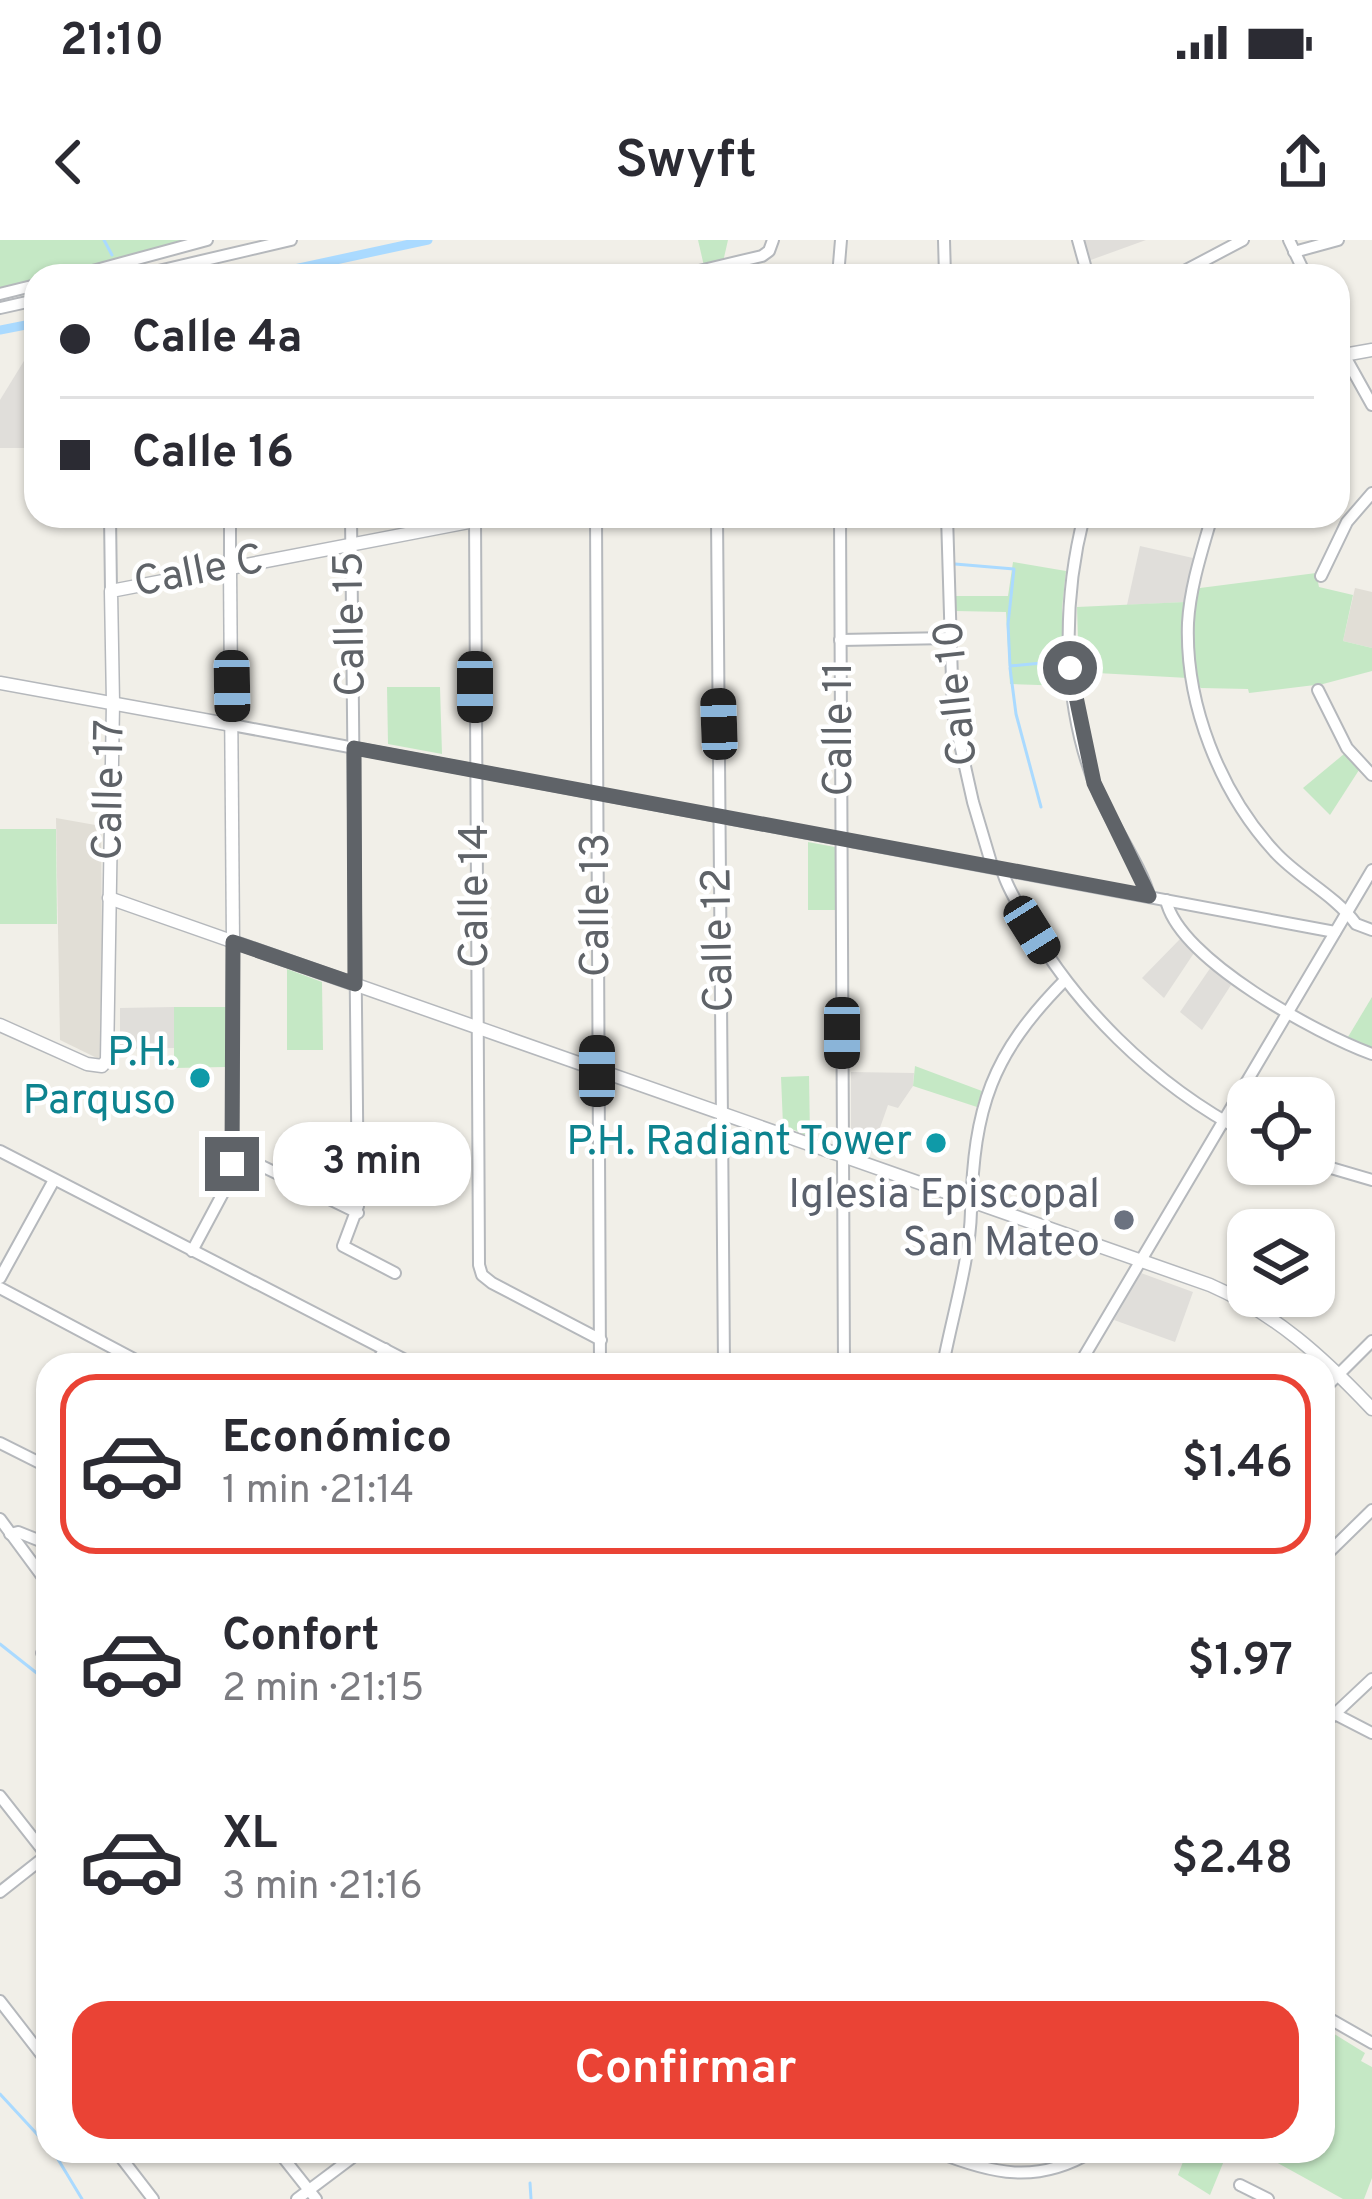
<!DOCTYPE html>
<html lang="es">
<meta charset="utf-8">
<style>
:root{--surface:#fff;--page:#f7f7f7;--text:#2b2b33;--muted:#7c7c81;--line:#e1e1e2;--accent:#ea4335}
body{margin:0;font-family:Overpass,sans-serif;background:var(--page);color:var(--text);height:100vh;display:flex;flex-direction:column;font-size:45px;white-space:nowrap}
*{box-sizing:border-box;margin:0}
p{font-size:39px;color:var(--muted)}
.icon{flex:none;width:66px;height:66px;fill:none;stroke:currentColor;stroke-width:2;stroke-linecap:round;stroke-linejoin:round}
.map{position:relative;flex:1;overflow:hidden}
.details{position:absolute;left:36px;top:1113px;width:1299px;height:810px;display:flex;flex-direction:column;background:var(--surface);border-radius:36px;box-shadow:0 3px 9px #0004}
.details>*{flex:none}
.banner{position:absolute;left:24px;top:24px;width:1326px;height:264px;border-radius:36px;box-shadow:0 3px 9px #0004;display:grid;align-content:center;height:264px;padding:0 36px;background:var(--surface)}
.tools{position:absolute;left:1227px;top:837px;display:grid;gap:24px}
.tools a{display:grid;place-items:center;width:108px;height:108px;border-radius:24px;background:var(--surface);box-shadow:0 3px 9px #0004;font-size:60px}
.end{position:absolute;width:54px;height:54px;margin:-27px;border:15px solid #5f6368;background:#fff;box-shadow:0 0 0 6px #fff}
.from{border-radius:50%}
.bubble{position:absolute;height:84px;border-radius:36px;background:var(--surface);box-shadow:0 3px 9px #0004;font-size:39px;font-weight:600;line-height:84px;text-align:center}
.car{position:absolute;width:36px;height:72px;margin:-36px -18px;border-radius:15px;box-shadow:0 0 9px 3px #0007;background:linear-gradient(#222 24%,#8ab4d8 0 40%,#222 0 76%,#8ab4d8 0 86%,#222 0)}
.banner b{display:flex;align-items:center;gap:42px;height:114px;font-size:45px}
.banner b+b{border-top:3px solid var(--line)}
.banner i{width:30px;height:30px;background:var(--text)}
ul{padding:21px 0 0;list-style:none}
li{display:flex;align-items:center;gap:36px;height:180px;margin:0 24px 18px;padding:0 12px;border:6px solid transparent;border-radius:36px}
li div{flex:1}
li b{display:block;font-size:45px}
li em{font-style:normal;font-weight:600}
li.current{border-color:var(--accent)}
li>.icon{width:108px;height:108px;stroke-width:1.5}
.action{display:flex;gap:24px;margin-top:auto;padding:24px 36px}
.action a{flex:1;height:138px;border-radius:36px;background:var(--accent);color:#fff;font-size:48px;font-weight:600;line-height:138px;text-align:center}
.status{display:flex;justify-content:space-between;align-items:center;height:84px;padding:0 60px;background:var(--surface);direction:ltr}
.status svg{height:33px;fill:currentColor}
header{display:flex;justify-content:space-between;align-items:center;height:156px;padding:0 36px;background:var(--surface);font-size:54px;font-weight:600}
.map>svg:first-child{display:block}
</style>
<div class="status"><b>21:10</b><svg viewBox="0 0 49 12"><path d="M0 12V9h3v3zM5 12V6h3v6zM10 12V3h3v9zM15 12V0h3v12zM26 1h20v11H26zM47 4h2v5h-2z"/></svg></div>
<header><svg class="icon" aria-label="back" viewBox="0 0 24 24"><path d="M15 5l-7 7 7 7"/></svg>Swyft<svg class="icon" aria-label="share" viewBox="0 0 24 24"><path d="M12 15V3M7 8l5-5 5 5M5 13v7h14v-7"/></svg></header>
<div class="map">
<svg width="1372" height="1959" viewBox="0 0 1372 1959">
<rect width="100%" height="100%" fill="#f1efe8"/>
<g fill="#e0deda">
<path d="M 1082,0 L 1146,0 L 1088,21 Z"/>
<path d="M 35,103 L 36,208 L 0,208 L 0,160 Z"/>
<path d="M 1140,306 L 1193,318 L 1185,362 L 1127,365 Z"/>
<path d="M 1181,698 L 1194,713 L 1164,758 L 1142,738 Z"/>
<path d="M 1211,727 L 1231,745 L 1202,790 L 1180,772 Z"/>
<path d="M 174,767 L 174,808 L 120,809 L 120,768 Z"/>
<path d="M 851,832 L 914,833 L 913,846 L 898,868 L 888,865 L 870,916 L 851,909 Z"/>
<path d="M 1141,1033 L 1193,1052 L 1175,1102 L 1114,1080 Z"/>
</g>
<g fill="#e1ded6">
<path d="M 1355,348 L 1372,352 L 1372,408 L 1343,401 Z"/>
<path d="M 56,578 L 101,586 L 103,815 L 99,819 L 60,800 Z"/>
</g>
<g fill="#c5e8c5">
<path d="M 0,0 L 200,0 L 53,36 L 36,36 L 36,40 L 0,48 Z"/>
<path d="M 698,0 L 728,0 L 723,22 L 704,26 Z"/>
<path d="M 1013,322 L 1066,331 L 1062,368 L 1068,446 L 1010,444 L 1006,372 L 955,371 L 954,356 L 1008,356 Z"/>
<path d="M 1316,333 L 1319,347 L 1353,355 L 1343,401 L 1372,408 L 1372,431 L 1323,444 L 1249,453 L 1248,449 L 1201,448 L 1188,438 L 1079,432 L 1077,367 L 1185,362 L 1200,348 Z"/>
<path d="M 387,447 L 440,447 L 442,514 L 388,504 Z"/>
<path d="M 1344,514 L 1359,530 L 1330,575 L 1303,548 Z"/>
<path d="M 0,589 L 56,589 L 57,684 L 0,684 Z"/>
<path d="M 808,602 L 835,607 L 835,670 L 808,670 Z"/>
<path d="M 287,729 L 322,742 L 323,810 L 287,810 Z"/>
<path d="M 1372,757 L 1372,808 L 1348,797 Z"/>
<path d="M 174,767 L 226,767 L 225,827 L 174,828 Z"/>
<path d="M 915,826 L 982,851 L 977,867 L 913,846 Z"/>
<path d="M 809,836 L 810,897 L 783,885 L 781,837 Z"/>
<path d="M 1323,1787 L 1365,1813 L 1361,1821 L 1372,1827 L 1372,1938 L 1364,1959 L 1343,1959 L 1256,1911 L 1323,1911 Z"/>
<path d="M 1187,1911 L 1228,1911 L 1210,1955 L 1178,1935 Z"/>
</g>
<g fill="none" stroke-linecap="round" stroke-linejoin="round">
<g stroke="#aadaff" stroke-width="3">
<path d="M 104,0 L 112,15"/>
<path d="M 955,324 L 1014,329 L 1008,384 L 1010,426 L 1062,421"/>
<path d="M 1010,428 L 1016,474 L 1041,567"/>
<path d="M 0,1404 L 48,1442"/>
<path d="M 0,1854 L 48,1906"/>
<path d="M 53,1911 L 82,1959"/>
<path d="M 530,1943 L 531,1959"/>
</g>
<g stroke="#aadaff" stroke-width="9">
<path d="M 262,36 L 428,0"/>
<path d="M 0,90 L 36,83"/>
</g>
<defs>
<g id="minor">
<path d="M 944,0 L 945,36"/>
<path d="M 1078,0 L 1088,36"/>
<path d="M 1289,0 L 1306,36"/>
<path d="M 1294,12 L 1338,0"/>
<path d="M 74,36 L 207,0"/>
<path d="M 137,36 L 291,0"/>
<path d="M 678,36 L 762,16 L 769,11 L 773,0"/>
<path d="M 838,36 L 841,0"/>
<path d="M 1175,36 L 1243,0"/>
<path d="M 0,54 L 36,45"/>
<path d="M 0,68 L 36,60"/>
<path d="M 1338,104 L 1372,165"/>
<path d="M 110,276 L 111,351"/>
<path d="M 230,276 L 230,326"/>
<path d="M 351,276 L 358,966 L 343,1006 L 395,1033"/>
<path d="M 475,276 L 479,1025 L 482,1035 L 492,1043 L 601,1100"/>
<path d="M 596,276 L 600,1125"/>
<path d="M 717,276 L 724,1125"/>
<path d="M 840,276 L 844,1125"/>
<path d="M 947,276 L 953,473 L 973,562 L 992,626"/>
<path d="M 1084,276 C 1061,366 1062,471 1100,557 C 1112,584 1144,632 1149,656"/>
<path d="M 1212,276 C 1202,311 1190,347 1188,383 C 1185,464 1220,552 1274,611 C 1298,638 1334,654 1356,684 L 1372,690"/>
<path d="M 1321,336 L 1347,282 L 1372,253"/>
<path d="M 840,400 L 950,398"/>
<path d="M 1318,450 L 1347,508 L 1372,535"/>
<path d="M 232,485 L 1335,692"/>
<path d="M 1002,629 C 1005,643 1014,657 1021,670 C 1071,764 1154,845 1248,894"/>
<path d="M 1166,660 C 1179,720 1318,794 1372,814"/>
<path d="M 0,911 L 415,1125"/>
<path d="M 233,912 L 358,973"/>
<path d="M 1314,923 L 1372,940"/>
<path d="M 192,1011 L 223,953 L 232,924 L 233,702"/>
<path d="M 0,1038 L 54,940"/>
<path d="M 0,1048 L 145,1125"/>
<path d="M 375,1125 L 385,1109"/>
<path d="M 943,1125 C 952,1077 970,1019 971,971 C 974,867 991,815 1065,740"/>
<path d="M 1079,1125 L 1372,630"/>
<path d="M 1323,1150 L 1372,1101"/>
<path d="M 0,1203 L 48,1227"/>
<path d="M 0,1279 L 48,1344"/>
<path d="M 10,1294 L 18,1292 L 48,1304"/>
<path d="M 1323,1318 L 1372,1270"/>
<path d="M 42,1413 L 48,1409"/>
<path d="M 1335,1474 L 1372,1493"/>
<path d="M 1323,1485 L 1372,1439"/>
<path d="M 0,1556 L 48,1617"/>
<path d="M 0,1652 L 47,1615"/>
<path d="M 0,1761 L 48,1823"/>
<path d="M 1323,1775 L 1372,1803"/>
<path d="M 116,1911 L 153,1959"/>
<path d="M 278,1911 L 316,1959"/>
<path d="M 935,1911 C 992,1934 1037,1945 1093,1911"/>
<path d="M 1240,1945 L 1268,1959"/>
<path d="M 297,1959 L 361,1911"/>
</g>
<g id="tertiary">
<path d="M 1338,116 L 1372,110"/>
<path d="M 230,326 L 233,702"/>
<path d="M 0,443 L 232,485"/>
<path d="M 109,658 L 1210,1045 C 1276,1074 1323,1117 1372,1169"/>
<path d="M 0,785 L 87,824 L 102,826 L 107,820 L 113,463 L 111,351 L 500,276"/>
</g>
</defs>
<use href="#minor" stroke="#b5b8bc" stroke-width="14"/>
<use href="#tertiary" stroke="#b5b8bc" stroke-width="15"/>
<use href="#minor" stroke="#fff" stroke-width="10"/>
<use href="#tertiary" stroke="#fff" stroke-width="12"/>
</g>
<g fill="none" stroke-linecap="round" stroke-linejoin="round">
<path stroke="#5f6368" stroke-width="15" d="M 232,924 L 233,702 L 355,744 L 354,508 L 1149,656 L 1094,543 L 1070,428"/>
</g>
<g fill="#0f9aa8" stroke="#fff" stroke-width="4.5">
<circle cx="200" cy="838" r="12"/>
<circle cx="936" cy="903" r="12"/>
</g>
<circle fill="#6b7280" stroke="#fff" stroke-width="4.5" cx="1124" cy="980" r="12"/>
<g text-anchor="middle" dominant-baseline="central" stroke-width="9" stroke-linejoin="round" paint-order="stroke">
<g font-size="42" fill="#5f6368" stroke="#fff">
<text transform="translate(199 333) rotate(-11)">Calle C</text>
<text transform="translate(352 384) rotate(-91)">Calle 15</text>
<text transform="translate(958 453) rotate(-96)">Calle 10</text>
<text transform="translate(840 489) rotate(-90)">Calle 11</text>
<text transform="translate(111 550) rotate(-89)">Calle 17</text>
<text transform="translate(476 656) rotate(-90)">Calle 14</text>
<text transform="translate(597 665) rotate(-90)">Calle 13</text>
<text transform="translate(720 700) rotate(-91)">Calle 12</text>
</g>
<g font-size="42" fill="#0d838f" stroke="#fff" text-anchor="end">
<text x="176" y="814">P.H.<tspan x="176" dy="48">Parquso</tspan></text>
<text x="912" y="903">P.H. Radiant Tower</text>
</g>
<g font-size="42" fill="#5b616d" stroke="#fff" text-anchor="end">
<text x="1100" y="956">Iglesia Episcopal<tspan x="1100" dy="48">San Mateo</tspan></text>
</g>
</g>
</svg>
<div class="tools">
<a><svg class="icon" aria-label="locate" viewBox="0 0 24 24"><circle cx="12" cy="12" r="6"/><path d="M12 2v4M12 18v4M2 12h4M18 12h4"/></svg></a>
<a><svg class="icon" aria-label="layers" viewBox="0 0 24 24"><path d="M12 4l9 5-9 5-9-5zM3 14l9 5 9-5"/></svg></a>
</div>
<i class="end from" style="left:1070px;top:428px"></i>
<i class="end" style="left:232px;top:924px"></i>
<div class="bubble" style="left:273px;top:882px;width:198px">3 min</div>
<i class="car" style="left:232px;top:446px;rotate:179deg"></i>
<i class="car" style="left:475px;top:447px;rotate:180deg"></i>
<i class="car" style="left:719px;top:484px;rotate:358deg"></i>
<i class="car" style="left:1032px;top:690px;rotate:148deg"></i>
<i class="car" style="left:842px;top:793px;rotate:180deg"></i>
<i class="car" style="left:597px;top:831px;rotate:0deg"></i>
<div class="banner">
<b><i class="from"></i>Calle 4a</b>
<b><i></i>Calle 16</b>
</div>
<section class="details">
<ul>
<li class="current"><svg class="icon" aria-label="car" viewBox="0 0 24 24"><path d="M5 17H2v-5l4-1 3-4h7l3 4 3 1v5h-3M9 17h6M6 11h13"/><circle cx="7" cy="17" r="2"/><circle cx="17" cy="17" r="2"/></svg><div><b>Económico</b><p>1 min · 21:14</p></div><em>$1.46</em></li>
<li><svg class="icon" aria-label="car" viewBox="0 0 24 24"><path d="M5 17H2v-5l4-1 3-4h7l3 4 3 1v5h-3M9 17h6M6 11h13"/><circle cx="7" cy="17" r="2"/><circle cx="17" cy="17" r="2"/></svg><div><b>Confort</b><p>2 min · 21:15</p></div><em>$1.97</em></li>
<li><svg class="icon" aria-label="car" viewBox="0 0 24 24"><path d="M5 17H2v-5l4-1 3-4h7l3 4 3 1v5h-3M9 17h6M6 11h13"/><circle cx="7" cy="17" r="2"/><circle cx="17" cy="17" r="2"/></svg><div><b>XL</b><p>3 min · 21:16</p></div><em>$2.48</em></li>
</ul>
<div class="action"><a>Confirmar</a></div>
</section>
</div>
